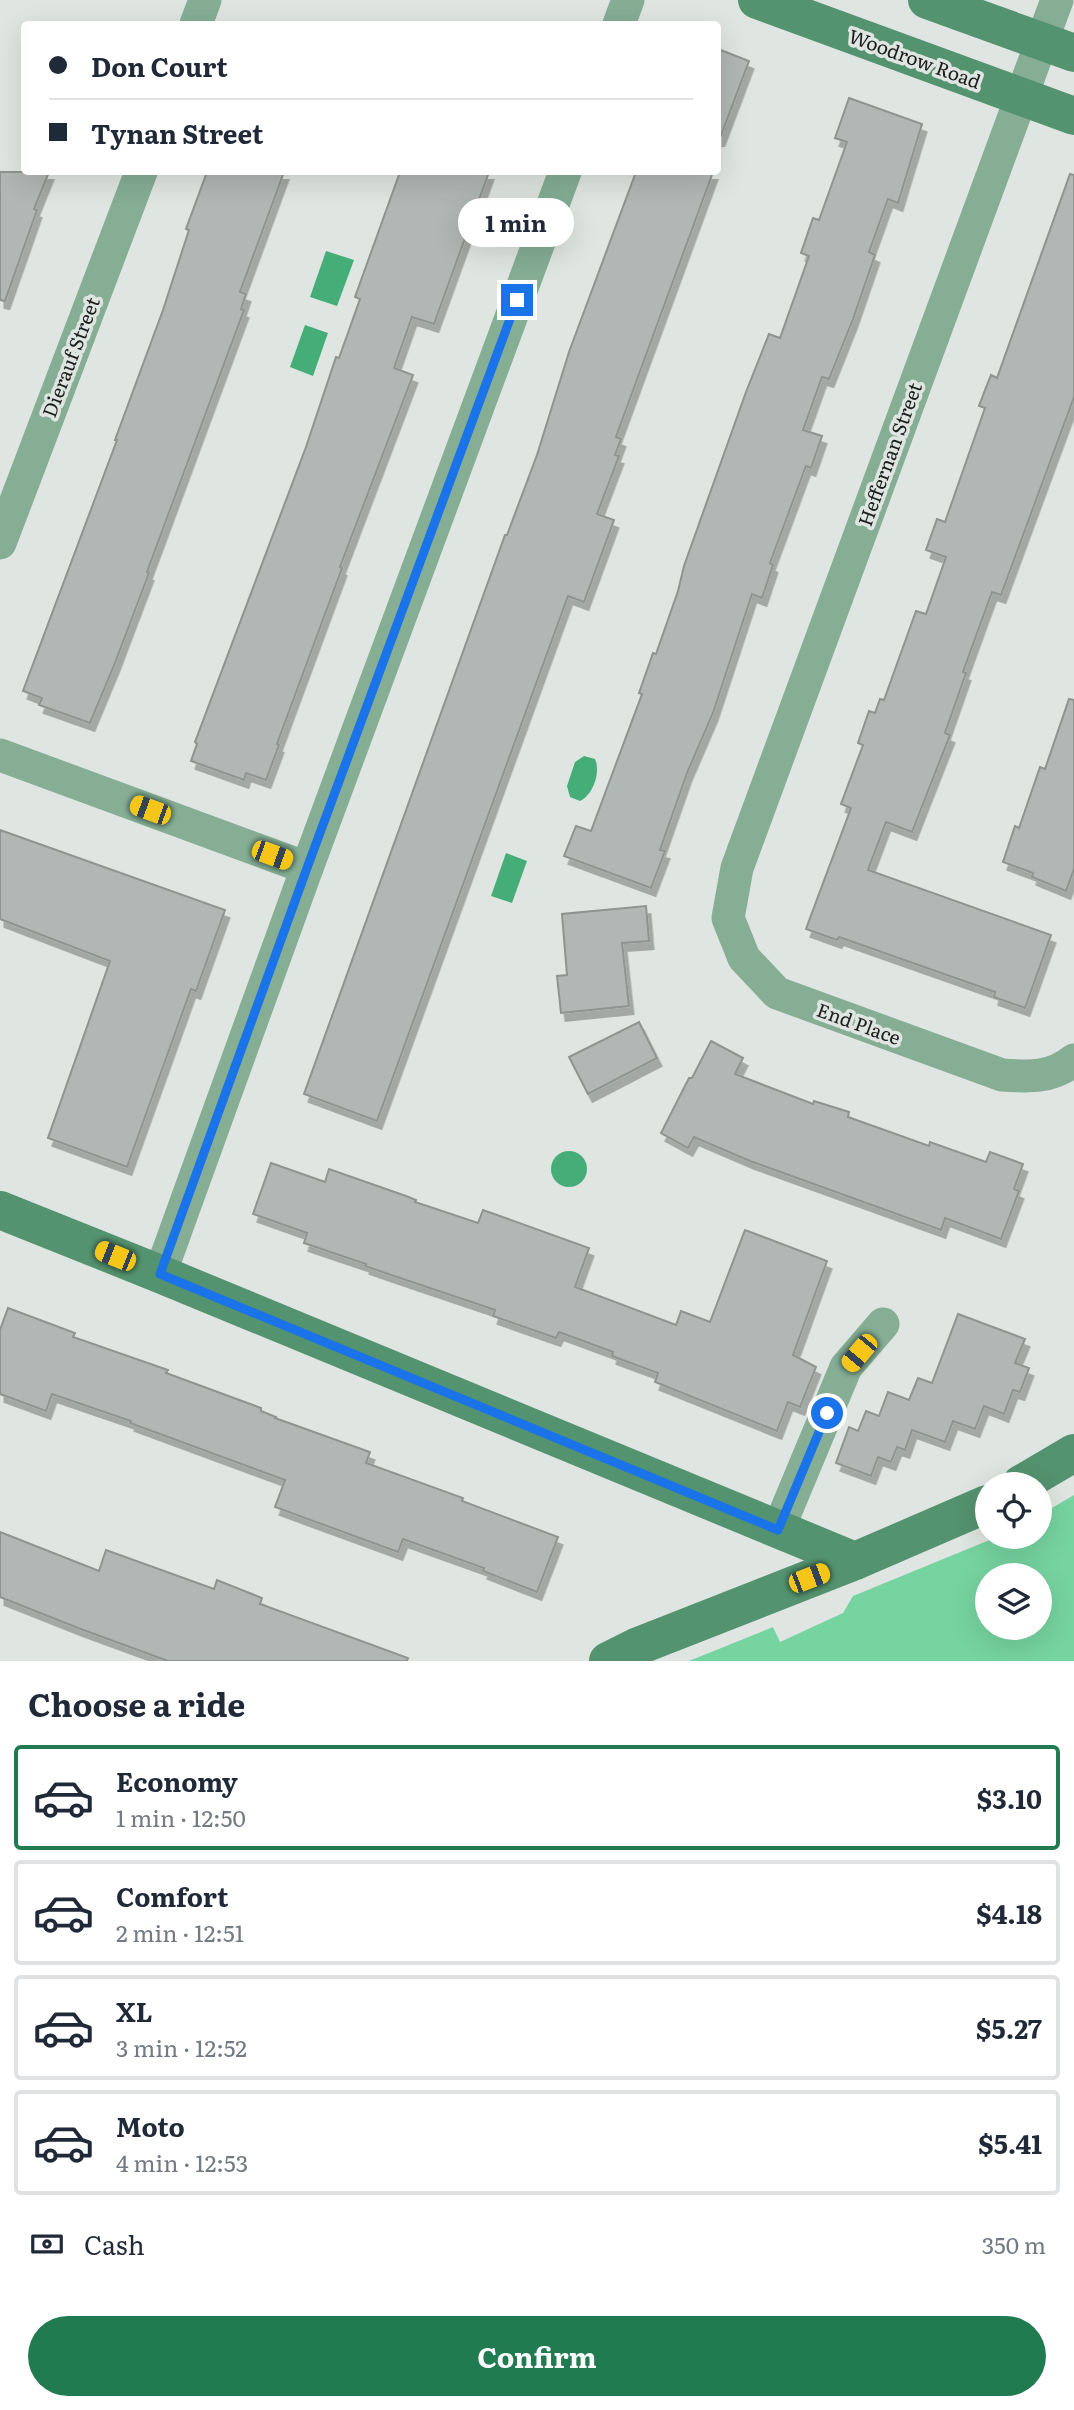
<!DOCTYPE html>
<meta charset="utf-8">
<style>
:root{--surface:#fff;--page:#f2f2f3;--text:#1f2937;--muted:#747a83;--line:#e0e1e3;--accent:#217b50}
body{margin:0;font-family:Literata,serif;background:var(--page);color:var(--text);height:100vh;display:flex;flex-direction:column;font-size:26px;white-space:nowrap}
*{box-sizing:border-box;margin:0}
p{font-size:23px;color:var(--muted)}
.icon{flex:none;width:38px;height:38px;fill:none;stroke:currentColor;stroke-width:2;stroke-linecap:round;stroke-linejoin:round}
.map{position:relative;height:1661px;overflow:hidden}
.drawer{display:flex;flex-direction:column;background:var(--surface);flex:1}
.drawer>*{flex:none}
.top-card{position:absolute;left:21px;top:21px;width:700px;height:154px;border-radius:7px;box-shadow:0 7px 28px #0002;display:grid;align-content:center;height:154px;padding:0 28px;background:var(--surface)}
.tools{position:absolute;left:975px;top:1472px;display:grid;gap:14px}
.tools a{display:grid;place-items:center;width:77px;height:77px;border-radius:50%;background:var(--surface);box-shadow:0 7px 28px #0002;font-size:35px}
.end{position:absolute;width:32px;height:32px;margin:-16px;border:9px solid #1a73e8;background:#fff;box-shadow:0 0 0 4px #fff}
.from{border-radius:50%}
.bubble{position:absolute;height:49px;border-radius:24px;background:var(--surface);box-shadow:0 7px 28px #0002;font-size:23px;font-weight:700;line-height:49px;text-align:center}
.car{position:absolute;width:21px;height:42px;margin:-21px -10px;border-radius:9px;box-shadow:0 0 5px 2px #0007;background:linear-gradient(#f5c518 24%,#345 0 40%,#f5c518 0 76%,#345 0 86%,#f5c518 0)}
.top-card b{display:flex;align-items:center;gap:24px;height:66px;font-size:26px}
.top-card b+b{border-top:2px solid var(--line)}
.top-card i{width:18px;height:18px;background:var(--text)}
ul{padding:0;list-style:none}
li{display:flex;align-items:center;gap:21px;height:105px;margin:0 14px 10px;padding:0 14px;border:4px solid var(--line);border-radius:7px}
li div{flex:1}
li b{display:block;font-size:26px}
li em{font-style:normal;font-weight:700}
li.current{border-color:var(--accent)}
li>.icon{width:63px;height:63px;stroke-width:1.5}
h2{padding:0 28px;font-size:32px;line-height:84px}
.pay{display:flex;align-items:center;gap:18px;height:77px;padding:0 28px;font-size:26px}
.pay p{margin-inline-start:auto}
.action{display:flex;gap:14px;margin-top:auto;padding:14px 28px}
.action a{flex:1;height:80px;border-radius:42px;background:var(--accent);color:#fff;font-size:28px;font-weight:700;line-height:80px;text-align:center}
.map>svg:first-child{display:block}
</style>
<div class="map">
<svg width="1074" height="1661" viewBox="0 0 1074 1661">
<defs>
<filter id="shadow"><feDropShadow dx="4.5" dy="8" stdDeviation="0" flood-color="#0004"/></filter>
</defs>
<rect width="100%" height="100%" fill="#dfe5e1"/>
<path fill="#76d4a0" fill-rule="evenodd" d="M 1074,1495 L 1074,1661 L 689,1661 L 773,1627 L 780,1642 L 843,1613 L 853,1596 L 997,1537 L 1040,1536 L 1040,1515 ZM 987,1575 L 1040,1575 L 1040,1628 L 987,1628 Z"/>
<g fill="#45ae78">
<path d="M 326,251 L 354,260 L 337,306 L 310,297 Z"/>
<path d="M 305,325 L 328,333 L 313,376 L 290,367 Z"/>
<path d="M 584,756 L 595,759 C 601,772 593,795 580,801 L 570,797 L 567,786 L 575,762 Z"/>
<path d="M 506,853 L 527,861 L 512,903 L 491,896 Z"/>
<circle cx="569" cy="1169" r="18"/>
</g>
<g fill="#b1b7b4" stroke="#8e9490" stroke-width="2" filter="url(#shadow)">
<path d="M 718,49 L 749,61 L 720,138 L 718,138 Z"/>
<path d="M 849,98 L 922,124 L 898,203 L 888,199 L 869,252 L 875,255 L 853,319 L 829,379 L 822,377 L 803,430 L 822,436 L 811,468 L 806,466 L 770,563 L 773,565 L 762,598 L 752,594 L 713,713 L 687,773 L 660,850 L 665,851 L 651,888 L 564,856 L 576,826 L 591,831 L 642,694 L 639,693 L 653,653 L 656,654 L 678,591 L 684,566 L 746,392 L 769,334 L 780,338 L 809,256 L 801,253 L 813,218 L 819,220 L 847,142 L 835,138 Z"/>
<path d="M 0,172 L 49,172 L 34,209 L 37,210 L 5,301 L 0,300 Z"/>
<path d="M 207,172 L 284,172 L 240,292 L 246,294 L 241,309 L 244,310 L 147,572 L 149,573 L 115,663 L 90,723 L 39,705 L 42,698 L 23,691 L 117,440 L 115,440 L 163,310 L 189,230 L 186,229 Z"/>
<path d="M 400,172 L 489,172 L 434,324 L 412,317 L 394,368 L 413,375 L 340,567 L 342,568 L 277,744 L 279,745 L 266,780 L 246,773 L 244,780 L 191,761 L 197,744 L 195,742 L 306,447 L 336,357 L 339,358 L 360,299 L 355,297 Z"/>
<path d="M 636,172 L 713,172 L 616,437 L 621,439 L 615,455 L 619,456 L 597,514 L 614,520 L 584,602 L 568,596 L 377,1121 L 304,1094 L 505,535 L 507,535 L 537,455 L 569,352 Z"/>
<path d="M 1070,174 L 1074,175 L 1074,397 L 1001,595 L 992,592 L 963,672 L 966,673 L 945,733 L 950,735 L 912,832 L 886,822 L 868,870 L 1051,935 L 1025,1008 L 994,997 L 995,992 L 839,937 L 837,940 L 806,929 L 851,808 L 841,804 L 863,745 L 858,743 L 869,711 L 875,713 L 880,699 L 884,700 L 916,611 L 926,614 L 946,557 L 926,550 L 937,519 L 945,522 L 985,408 L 979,406 L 985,390 L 991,375 L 997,378 Z"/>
<path d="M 1069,699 L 1074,700 L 1074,869 L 1066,891 L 1032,877 L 1033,873 L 1003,862 L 1015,826 L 1019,828 L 1040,767 L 1045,769 Z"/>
<path d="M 0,830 L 225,910 L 196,991 L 191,989 L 127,1167 L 48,1138 L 110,961 L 0,919 Z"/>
<path d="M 646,906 L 649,941 L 622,943 L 629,1006 L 561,1013 L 557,976 L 567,975 L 562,914 Z"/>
<path d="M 639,1022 L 657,1058 L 588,1094 L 569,1057 Z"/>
<path d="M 711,1041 L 743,1058 L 735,1074 L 813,1104 L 814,1101 L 849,1112 L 848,1117 L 929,1146 L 930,1142 L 986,1162 L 990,1152 L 1023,1164 L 1014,1189 L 1019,1191 L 1001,1239 L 945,1218 L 941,1230 L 750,1161 L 694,1137 L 688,1148 L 661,1133 L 689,1078 L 692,1078 Z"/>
<path d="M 271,1163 L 325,1182 L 329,1169 L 406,1196 L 416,1200 L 415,1202 L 478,1223 L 483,1210 L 589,1248 L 575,1287 L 676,1325 L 681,1311 L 710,1322 L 745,1230 L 827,1261 L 793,1355 L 816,1367 L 800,1407 L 788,1402 L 777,1431 L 655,1382 L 658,1373 L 612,1356 L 613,1352 L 559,1332 L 556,1338 L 493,1316 L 495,1310 L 400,1278 L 365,1266 L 366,1264 L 304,1243 L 307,1233 L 253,1214 Z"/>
<path d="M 8,1308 L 75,1333 L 73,1337 L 168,1370 L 166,1373 L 261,1408 L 261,1411 L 276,1417 L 275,1418 L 370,1452 L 366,1463 L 463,1498 L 462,1501 L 558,1537 L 537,1592 L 483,1571 L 484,1568 L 403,1539 L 398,1552 L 275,1507 L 285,1480 L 130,1423 L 131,1421 L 52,1394 L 46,1411 L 0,1394 L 0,1330 Z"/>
<path d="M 958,1314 L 1025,1339 L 1015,1363 L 1029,1368 L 1020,1392 L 1013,1390 L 1004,1414 L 984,1406 L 975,1429 L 953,1421 L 945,1442 L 912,1430 L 905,1450 L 897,1447 L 891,1462 L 878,1457 L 871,1476 L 836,1463 L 849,1427 L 858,1431 L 866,1411 L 879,1416 L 888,1392 L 909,1400 L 918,1378 L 932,1383 Z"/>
<path d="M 0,1532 L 99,1571 L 106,1550 L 214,1589 L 217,1580 L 262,1598 L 260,1604 L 408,1658 L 407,1661 L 168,1661 L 78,1628 L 0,1597 Z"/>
</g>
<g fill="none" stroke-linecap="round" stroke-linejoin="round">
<g stroke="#85ae95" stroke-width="33">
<path d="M 1057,0 L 737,868 L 728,918 L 744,958 L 777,993 L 1002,1075 C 1029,1077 1052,1078 1074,1060"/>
<path d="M 196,24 L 205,0"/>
<path d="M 619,24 L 628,0"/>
<path d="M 0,543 L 141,172"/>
<path d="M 0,755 L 307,868"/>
<path d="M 160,1274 L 307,868 L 565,172"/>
<path d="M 778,1530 L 846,1367 L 883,1324"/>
</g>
<g stroke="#54936f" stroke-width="38">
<path d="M 757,0 L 1074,116"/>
<path d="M 927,0 L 1074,53"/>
<path d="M 0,1210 L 160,1274 L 855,1561"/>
<path d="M 1021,1484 L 1074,1453"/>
<path d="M 608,1661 L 636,1647 L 855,1561 L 987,1504"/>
</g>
</g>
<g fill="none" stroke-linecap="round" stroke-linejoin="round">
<path stroke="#1a73e8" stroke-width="9" d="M 517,300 L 307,868 L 160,1274 L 778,1530 L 827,1413"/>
</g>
<g text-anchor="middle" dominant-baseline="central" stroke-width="7" stroke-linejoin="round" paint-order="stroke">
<g font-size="19" fill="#1b1d1c" stroke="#dfe5e1">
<text transform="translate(915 58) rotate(20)">Woodrow Road</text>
<text transform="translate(70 357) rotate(-69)">Dierauf Street</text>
<text transform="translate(889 454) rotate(-70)">Heffernan Street</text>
<text transform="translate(859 1023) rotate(20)">End Place</text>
</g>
</g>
</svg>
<div class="tools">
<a><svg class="icon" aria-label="locate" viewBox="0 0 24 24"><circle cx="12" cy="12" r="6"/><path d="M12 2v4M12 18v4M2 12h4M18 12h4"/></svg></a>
<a><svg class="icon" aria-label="layers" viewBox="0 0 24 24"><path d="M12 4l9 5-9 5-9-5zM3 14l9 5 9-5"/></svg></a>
</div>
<i class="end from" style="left:827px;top:1413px"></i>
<i class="end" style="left:517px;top:300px"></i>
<div class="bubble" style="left:458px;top:198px;width:116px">1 min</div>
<i class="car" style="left:150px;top:810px;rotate:290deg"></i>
<i class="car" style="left:272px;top:855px;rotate:110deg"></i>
<i class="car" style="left:115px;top:1256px;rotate:292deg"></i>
<i class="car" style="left:859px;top:1353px;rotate:220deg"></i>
<i class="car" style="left:809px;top:1578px;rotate:69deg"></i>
<div class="top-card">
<b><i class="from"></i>Don Court</b>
<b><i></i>Tynan Street</b>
</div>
</div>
<section class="drawer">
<h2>Choose a ride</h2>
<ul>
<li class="current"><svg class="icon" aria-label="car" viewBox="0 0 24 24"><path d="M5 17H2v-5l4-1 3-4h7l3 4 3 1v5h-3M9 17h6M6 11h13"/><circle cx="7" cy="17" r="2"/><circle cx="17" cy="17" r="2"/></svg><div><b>Economy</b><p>1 min · 12:50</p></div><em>$3.10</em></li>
<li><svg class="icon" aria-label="car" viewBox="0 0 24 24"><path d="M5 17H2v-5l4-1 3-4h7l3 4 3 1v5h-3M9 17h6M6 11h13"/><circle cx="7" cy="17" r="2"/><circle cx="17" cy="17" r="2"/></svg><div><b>Comfort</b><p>2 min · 12:51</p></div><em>$4.18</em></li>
<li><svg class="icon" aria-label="car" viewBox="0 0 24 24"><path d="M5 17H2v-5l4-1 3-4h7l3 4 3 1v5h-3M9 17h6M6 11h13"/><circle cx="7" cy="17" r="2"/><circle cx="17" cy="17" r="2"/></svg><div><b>XL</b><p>3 min · 12:52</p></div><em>$5.27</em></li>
<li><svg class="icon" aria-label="car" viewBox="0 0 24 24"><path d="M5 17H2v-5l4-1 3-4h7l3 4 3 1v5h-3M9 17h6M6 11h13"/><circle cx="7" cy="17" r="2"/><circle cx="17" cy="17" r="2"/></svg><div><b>Moto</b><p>4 min · 12:53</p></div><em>$5.41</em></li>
</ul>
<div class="pay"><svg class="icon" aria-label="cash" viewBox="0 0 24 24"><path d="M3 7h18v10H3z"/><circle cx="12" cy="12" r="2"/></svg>Cash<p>350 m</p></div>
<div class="action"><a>Confirm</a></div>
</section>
